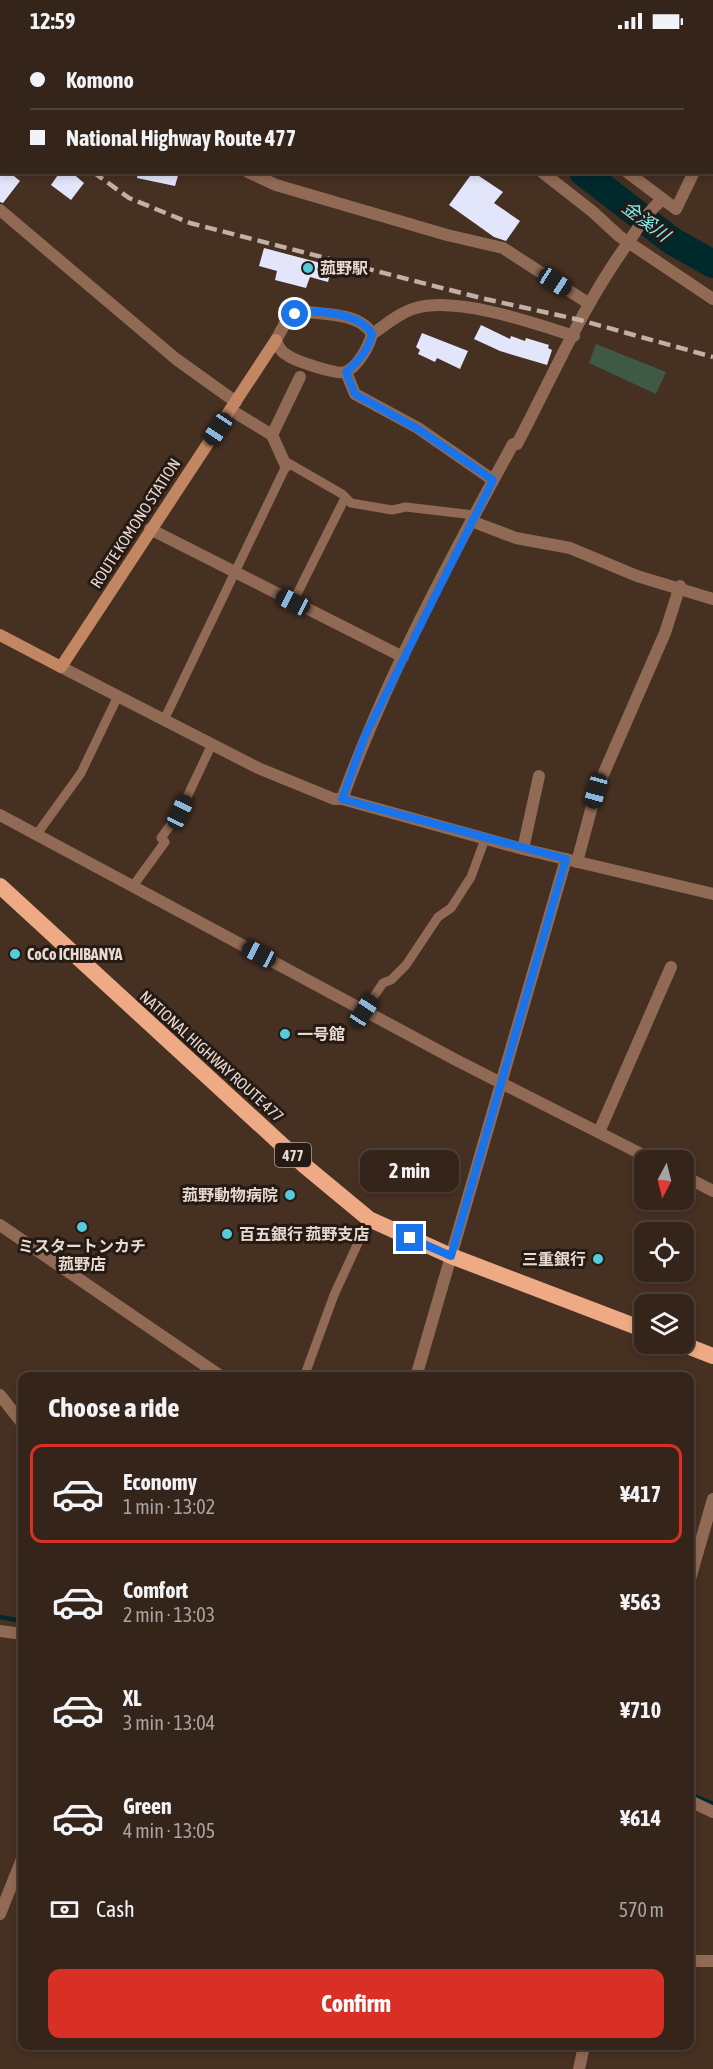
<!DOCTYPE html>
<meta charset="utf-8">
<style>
:root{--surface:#34241a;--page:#3f3027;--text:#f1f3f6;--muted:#a9a4a2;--line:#4e4139;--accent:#d93025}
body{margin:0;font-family:"Asap Condensed","Noto Sans JP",sans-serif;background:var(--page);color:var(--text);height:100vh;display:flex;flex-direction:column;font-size:22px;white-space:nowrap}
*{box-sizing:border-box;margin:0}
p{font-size:20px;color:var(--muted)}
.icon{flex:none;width:33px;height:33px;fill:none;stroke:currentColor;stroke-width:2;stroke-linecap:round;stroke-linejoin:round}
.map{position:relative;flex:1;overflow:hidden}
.panel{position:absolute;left:18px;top:1330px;width:676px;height:678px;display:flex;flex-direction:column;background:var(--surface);border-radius:12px;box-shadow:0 3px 9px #0003,0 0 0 2px var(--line)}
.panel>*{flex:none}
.top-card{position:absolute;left:0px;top:0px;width:714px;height:132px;box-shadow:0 3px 9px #0003,0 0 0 2px var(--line);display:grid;align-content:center;height:132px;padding:0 30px;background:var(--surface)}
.needle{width:39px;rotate:187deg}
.fabs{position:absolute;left:634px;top:1108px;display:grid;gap:12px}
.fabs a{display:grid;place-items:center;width:60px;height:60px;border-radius:12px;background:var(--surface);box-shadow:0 3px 9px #0003,0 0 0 2px var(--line);font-size:30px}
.end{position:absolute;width:27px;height:27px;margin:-14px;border:8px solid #1a73e8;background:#fff;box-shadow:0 0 0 3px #fff}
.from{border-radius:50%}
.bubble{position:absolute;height:42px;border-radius:12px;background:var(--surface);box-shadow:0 3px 9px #0003,0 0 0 2px var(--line);font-size:20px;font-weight:700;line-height:42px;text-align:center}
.car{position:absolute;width:18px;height:36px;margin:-18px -9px;border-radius:8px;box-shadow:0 0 4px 2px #0007;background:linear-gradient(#222 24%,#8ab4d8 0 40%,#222 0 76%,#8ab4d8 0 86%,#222 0)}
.top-card b{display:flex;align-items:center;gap:21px;height:57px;font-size:22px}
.top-card b+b{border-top:2px solid var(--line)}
.top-card i{width:15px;height:15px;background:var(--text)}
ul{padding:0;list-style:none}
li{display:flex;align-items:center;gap:18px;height:99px;margin:0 12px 9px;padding:0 18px;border:3px solid transparent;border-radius:12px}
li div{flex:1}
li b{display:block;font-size:22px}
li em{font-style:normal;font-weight:700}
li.active{border-color:var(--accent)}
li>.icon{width:54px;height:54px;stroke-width:1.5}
h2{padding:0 30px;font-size:27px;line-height:72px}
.pay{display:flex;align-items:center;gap:15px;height:66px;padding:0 30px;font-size:22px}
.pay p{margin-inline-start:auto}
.action{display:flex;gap:12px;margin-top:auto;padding:12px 30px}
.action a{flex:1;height:69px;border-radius:12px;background:var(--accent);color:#fff;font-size:24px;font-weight:700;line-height:69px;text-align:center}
.status{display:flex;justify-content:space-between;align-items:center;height:42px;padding:0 30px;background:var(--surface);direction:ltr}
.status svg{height:16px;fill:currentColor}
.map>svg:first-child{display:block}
</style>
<div class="status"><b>12:59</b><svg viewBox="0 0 49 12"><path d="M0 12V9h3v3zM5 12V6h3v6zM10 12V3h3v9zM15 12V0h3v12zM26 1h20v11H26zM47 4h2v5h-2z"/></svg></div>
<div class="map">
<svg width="713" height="2027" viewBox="0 0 713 2027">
<rect width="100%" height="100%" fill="#463022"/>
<path fill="#3e5946" d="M 596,302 L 666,330 L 656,352 L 589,321 Z"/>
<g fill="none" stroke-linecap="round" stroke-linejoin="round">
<g stroke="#00292c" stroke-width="4.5">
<path d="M 0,1575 L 22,1579"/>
<path d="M 690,1752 L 713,1762"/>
</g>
<g stroke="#00292c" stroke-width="28">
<path d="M 422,0 L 424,2"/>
<path d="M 583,130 L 672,199 L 713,222"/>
</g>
</g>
<g fill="#e3e5fb">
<path d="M 0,123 L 2,130 L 9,130 L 20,139 L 3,161 L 0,160 Z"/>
<path d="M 60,130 L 71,130 L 84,141 L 71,158 L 51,143 Z"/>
<path d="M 138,130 L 179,130 L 175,144 L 137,136 Z"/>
<path d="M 473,130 L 503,150 L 494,161 L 520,179 L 506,199 L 494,195 L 449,163 Z"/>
<path d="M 264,206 L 332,224 L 328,240 L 310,235 L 306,246 L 275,238 L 277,229 L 259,224 Z"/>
<path d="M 481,283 L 510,297 L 511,294 L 525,299 L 526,296 L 549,303 L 548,306 L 552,308 L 547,323 L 500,309 L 474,297 Z"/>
<path d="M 422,291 L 468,309 L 460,327 L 437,316 L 435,320 L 418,312 L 420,308 L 416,305 Z"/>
</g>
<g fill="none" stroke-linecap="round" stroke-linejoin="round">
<g stroke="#906a54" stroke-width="9">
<path d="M 283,418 L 342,452 L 351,461 L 392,468 L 406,465 L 474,473"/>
<path d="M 293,560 L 345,456"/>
<path d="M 164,678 L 286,424"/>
<path d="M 37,792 L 81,731 L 118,654"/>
<path d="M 133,844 L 165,800 L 161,796 L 180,770 L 212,702"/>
<path d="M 364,969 L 383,941 L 391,938 L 406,923 L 438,875 L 451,866 L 471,835 L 485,797"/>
<path d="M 304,1335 L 334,1253 L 369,1177"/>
</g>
<g stroke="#906a54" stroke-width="12">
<path d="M 374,0 L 376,2"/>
<path d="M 467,0 L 469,2"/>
<path d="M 0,40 L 2,41"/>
<path d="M 712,94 L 713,93"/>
<path d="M 248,130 L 276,143 L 447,193 L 503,206 L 588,261"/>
<path d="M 542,130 L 593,170 L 619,194 L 713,257"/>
<path d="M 627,130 L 676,167 L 694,130"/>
<path d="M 0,168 L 176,317 L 236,360"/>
<path d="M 306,270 C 327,272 361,272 372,292 C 369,304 358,325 345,330 C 337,333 295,319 287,313 C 281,310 278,305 276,298 L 287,278 Z"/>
<path d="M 372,292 C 386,283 400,270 416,266 C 456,254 534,281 574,294"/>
<path d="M 346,330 L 355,352 L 418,386 L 493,438"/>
<path d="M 231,368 L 272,393 L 286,424"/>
<path d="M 272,393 L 300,335"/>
<path d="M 471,479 L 516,496 L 570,506 L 637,534 L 713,557"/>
<path d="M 150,487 L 403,615"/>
<path d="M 61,625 L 258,726 L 334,757 L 342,757 L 523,807 L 713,852"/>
<path d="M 342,757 C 387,634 450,517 513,402 L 517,402 C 553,334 583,263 628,201 C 638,186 648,169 662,158"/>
<path d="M 0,773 L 456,1018 L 655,1119"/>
<path d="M 523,807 L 539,734"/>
<path d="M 577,820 L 596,749 L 665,591 L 680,544"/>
<path d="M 599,1090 L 671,925"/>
<path d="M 684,1134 L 713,1149"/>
<path d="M 0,1183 L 222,1335"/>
<path d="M 416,1335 L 566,817"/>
<path d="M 0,1353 L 22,1381"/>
<path d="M 0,1589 L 22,1592"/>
<path d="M 690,1759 L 713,1770"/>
<path d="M 0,1872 L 22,1817"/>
<path d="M 690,1919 L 713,1919"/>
</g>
<g stroke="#906a54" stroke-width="12">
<path d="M 690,1537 L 713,1457"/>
<path d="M 579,2027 L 584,2004"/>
</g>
<path stroke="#c38662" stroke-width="12" d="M 0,593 L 61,625 L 276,298"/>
<g stroke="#eeaa84" stroke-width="16">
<path d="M 0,844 L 305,1124 L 369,1177 L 451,1214 L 645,1288"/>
<path d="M 682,1302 L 713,1314"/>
</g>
<g stroke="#c1b0a6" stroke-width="4.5" stroke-dasharray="12 6" stroke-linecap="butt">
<path d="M 0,63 L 2,64"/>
<path d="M 93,130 L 129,156 L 190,181 L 481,256 L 580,278 L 713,315"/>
</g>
</g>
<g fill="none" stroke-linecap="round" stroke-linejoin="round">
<path stroke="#1a73e8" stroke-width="8" d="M 295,272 C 316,267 360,271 372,292 C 369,307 358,320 346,330 L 355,352 L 418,387 L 493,438 L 365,694 L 342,757 L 566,817 L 451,1214 L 410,1196"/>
</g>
<g fill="#53cbdb" stroke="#251a14" stroke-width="2">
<circle cx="308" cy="226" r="6"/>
<circle cx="15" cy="912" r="6"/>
<circle cx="285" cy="992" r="6"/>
<circle cx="290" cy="1153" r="6"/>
<circle cx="82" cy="1185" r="6"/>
<circle cx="227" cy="1192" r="6"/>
<circle cx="598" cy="1217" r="6"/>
</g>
<g text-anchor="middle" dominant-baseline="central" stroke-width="6" stroke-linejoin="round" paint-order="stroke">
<rect fill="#251a14" stroke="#aea098" stroke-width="1.5" x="275" y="1101" width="36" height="24" rx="4.5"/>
<g font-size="15" font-weight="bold" fill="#e9dad1">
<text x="293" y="1113">477</text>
</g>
<g font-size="16" font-weight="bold" fill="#e9dad1" stroke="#251a14" text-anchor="start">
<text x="320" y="226">菰野駅</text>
<text x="27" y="912">CoCo ICHIBANYA</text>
<text x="297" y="992">一号館</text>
<text x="278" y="1153" text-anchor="end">菰野動物病院</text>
<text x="239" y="1192">百五銀行 菰野支店</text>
<text x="82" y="1204" text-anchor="middle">ミスタートンカチ<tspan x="82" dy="18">菰野店</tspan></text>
<text x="586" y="1217" text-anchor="end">三重銀行</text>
</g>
<g font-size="16" fill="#e9dad1" stroke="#251a14">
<text transform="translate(135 481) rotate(-57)">ROUTE KOMONO STATION</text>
<text transform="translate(212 1014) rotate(42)">NATIONAL HIGHWAY ROUTE 477</text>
</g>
<g font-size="18" font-style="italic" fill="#80eff6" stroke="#251a14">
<text transform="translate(646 179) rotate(37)">金溪川</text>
</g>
</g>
</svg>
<div class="fabs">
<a><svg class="needle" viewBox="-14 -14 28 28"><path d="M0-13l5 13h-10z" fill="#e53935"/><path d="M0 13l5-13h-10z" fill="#a9a4a2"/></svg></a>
<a><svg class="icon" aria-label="locate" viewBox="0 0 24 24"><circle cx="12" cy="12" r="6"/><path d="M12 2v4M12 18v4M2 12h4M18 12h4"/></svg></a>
<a><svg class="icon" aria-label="layers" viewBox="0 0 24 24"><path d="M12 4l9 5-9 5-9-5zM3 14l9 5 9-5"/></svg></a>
</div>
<i class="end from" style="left:295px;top:272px"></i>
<i class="end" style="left:410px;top:1196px"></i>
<div class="bubble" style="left:360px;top:1108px;width:99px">2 min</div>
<i class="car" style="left:555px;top:240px;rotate:123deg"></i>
<i class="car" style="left:218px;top:387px;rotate:214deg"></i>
<i class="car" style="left:293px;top:560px;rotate:297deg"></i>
<i class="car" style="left:596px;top:749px;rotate:195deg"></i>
<i class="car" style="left:180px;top:770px;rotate:25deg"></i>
<i class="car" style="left:259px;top:912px;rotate:298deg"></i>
<i class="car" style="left:364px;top:969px;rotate:33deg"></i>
<div class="top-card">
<b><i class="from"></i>Komono</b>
<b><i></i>National Highway Route 477</b>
</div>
<section class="panel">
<h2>Choose a ride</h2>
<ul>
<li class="active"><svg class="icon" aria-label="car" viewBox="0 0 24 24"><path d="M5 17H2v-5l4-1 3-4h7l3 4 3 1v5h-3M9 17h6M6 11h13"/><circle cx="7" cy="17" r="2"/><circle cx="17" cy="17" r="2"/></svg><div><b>Economy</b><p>1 min · 13:02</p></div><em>¥417</em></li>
<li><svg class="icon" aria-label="car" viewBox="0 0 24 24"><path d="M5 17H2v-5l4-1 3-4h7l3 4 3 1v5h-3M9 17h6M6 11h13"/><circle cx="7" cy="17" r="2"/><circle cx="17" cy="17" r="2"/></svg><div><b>Comfort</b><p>2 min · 13:03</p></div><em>¥563</em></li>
<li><svg class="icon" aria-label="car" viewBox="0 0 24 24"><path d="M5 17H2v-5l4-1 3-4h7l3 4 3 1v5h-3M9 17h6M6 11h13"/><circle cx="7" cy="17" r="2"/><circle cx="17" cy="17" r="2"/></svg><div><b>XL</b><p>3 min · 13:04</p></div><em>¥710</em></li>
<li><svg class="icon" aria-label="car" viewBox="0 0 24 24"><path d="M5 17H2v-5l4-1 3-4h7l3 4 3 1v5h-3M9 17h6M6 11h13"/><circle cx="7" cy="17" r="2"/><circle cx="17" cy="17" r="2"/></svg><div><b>Green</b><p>4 min · 13:05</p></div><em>¥614</em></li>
</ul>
<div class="pay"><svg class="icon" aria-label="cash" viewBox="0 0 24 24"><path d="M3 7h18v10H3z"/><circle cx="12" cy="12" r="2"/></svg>Cash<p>570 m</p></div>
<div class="action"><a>Confirm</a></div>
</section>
</div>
